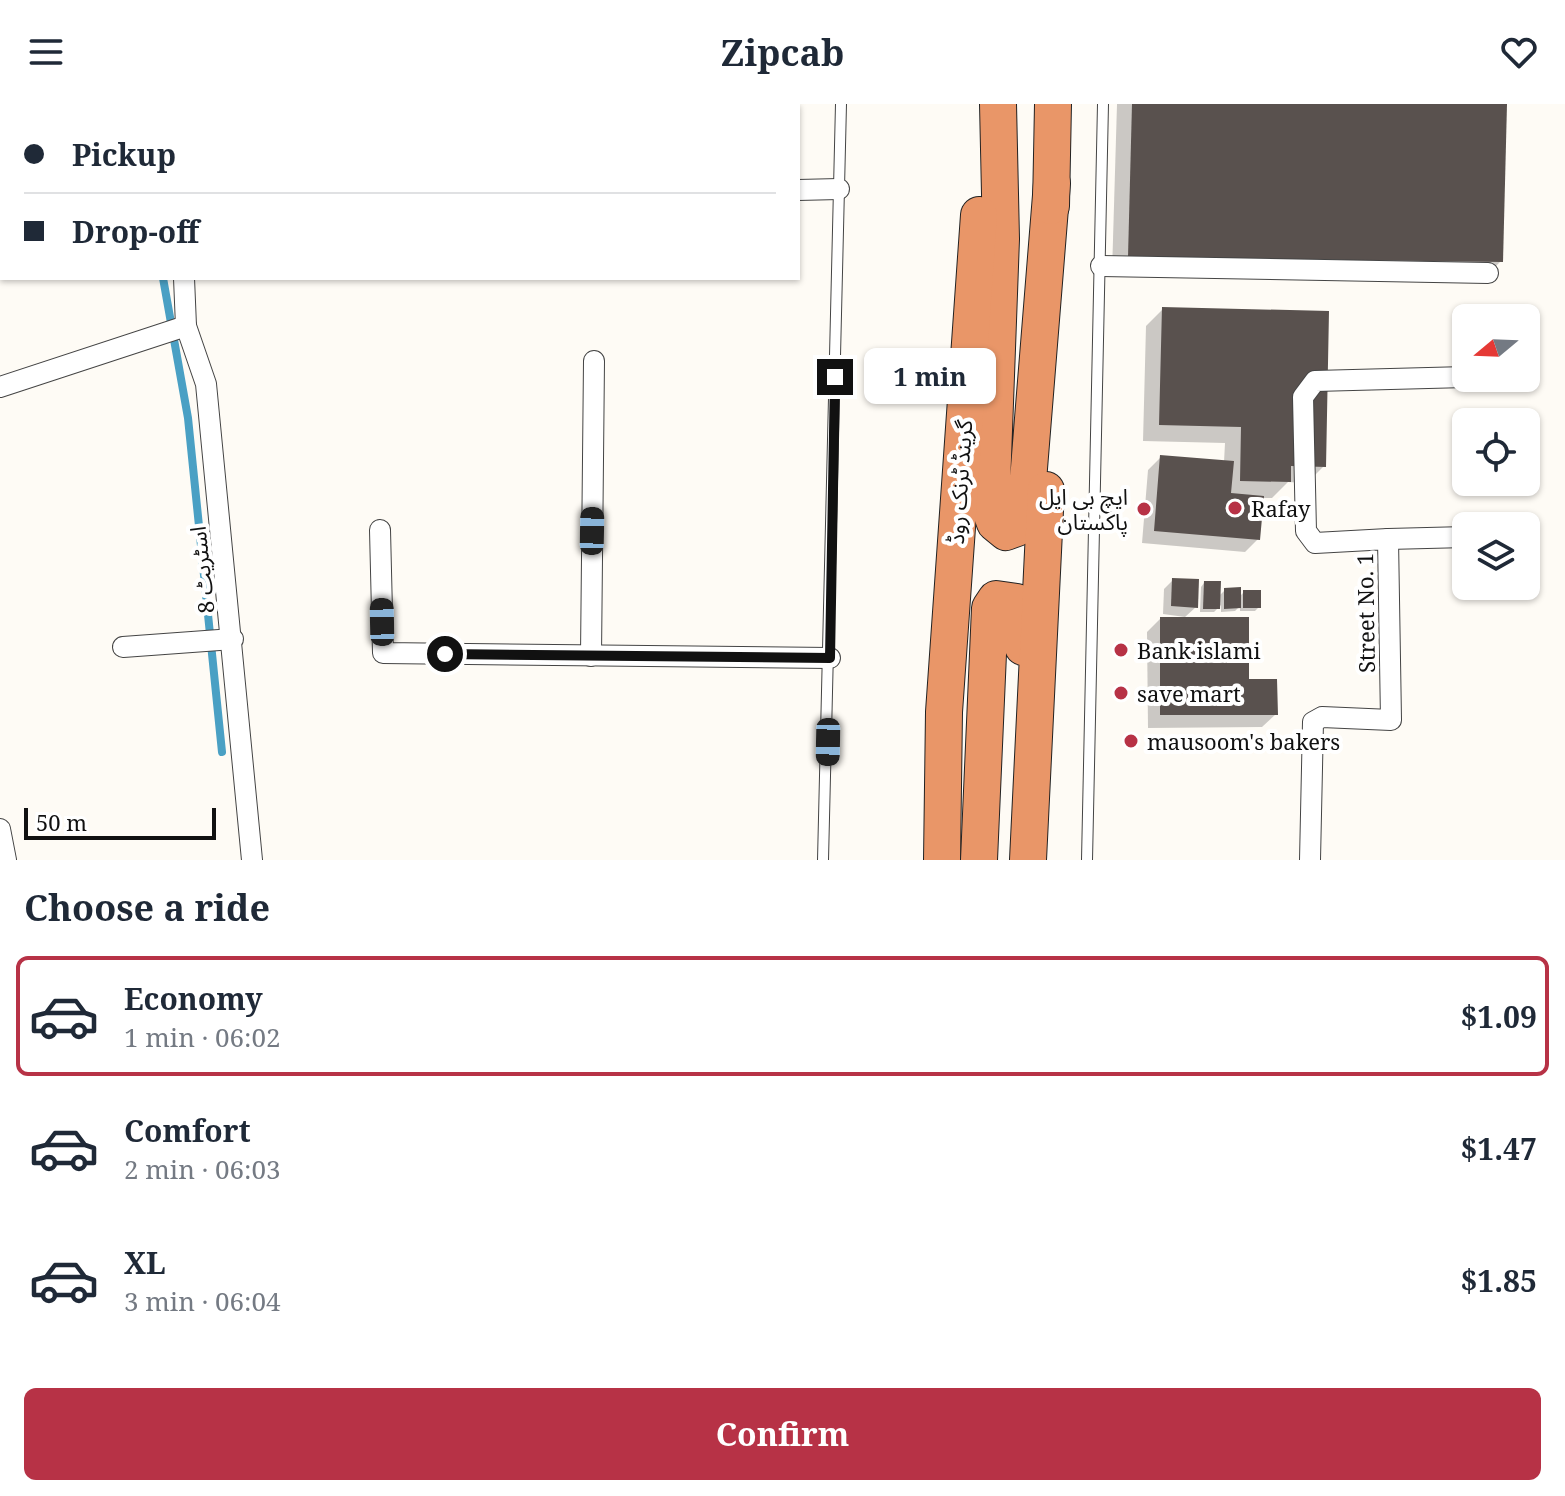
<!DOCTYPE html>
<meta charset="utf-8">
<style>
:root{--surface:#fff;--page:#f6f6f7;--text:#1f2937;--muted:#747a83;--line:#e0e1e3;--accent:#b73246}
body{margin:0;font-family:"Noto Serif","Noto Sans Arabic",serif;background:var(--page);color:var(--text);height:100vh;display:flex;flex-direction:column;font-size:30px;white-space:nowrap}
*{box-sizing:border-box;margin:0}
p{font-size:26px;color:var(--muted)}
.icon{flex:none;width:44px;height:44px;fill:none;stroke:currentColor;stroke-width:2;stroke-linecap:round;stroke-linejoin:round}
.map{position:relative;height:756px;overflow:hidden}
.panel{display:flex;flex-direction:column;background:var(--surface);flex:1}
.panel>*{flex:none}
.top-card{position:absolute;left:0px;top:0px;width:800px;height:176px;box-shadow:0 2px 6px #0004;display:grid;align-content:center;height:176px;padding:0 24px;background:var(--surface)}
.needle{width:52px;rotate:251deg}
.controls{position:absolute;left:1452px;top:200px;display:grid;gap:16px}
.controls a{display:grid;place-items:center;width:88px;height:88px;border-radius:12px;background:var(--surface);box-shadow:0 2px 6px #0004;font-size:40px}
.scale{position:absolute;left:24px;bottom:20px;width:192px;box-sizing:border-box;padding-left:8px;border:4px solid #111;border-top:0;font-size:22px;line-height:28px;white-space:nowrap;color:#111;-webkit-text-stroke:6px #fff;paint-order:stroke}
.end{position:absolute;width:36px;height:36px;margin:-18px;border:10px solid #111;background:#fff;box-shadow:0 0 0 4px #fff}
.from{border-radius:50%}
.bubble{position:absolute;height:56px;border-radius:12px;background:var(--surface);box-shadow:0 2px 6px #0004;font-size:26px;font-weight:700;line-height:56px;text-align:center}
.car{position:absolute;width:24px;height:48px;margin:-24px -12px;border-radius:10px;box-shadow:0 0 6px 2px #0007;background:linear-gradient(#222 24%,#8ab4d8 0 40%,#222 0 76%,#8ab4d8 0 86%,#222 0)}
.top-card b{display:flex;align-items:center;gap:28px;height:76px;font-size:30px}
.top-card b+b{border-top:2px solid var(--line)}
.top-card i{width:20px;height:20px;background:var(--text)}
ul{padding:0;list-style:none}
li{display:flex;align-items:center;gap:24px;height:120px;margin:0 16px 12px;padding:0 8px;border:4px solid transparent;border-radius:12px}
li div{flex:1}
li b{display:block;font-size:30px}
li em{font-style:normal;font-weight:700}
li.current{border-color:var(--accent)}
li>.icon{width:72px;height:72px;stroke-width:1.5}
h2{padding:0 24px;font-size:36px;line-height:96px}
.primary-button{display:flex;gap:16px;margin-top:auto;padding:16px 24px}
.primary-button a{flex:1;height:92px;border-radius:12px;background:var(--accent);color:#fff;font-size:32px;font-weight:700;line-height:92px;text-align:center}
header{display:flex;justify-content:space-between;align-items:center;height:104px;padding:0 24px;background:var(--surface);font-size:36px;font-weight:700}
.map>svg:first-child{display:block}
</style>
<header><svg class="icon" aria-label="menu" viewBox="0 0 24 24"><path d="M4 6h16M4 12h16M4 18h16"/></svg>Zipcab<svg class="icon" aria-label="heart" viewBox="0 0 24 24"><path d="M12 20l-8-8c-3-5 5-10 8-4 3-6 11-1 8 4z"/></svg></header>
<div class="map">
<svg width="1565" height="756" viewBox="0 0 1565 756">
<rect width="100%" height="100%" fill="#fefbf5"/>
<g fill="#0003">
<path d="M 1117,0 L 1505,0 L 1501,157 L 1484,174 L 1112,169 Z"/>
<path d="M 1163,205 L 1324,362 L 1307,379 L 1288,378 L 1272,394 L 1262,394 L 1258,435 L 1245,448 L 1142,439 L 1148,366 L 1161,353 L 1224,358 L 1225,339 L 1143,337 L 1146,222 Z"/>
<path d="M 1173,476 L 1196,503 L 1185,513 L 1163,510 L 1164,485 Z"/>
<path d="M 1204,479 L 1219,492 L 1225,486 L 1239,493 L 1244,488 L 1259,503 L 1255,507 L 1240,507 L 1240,502 L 1235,507 L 1221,508 L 1221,501 L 1214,508 L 1200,508 L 1201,483 Z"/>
<path d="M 1160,515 L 1247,577 L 1276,610 L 1262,623 L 1148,624 L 1147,528 Z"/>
</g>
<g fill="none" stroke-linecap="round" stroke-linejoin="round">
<g stroke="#4aa0c4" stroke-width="8">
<path d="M 130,0 L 130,2"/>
<path d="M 163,174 L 188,314 L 222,648"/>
</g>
</g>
<g fill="#59514e">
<path d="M 1132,0 L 1507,0 L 1503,158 L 1128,153 Z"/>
<path d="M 1162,203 L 1329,207 L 1326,363 L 1291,362 L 1291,378 L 1240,377 L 1241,323 L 1159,321 Z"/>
<path d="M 1160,351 L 1234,357 L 1231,389 L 1264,392 L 1260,436 L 1154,427 Z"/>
<path d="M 1172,474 L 1199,475 L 1198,504 L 1171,502 Z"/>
<path d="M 1204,477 L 1221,477 L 1220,505 L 1203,505 Z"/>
<path d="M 1241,483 L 1241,504 L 1224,505 L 1224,484 Z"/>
<rect x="1243" y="486" width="18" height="18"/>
<path d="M 1160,513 L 1249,513 L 1249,575 L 1277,575 L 1278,611 L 1160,611 Z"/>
</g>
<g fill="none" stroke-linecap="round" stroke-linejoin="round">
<defs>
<g id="lane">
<path d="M 823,756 L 841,0"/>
<path d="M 1087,756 L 1103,0"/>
</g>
<g id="street">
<path d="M 182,0 L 182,2"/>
<path d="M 798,86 L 839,85"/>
<path d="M 1101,162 L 1488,169"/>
<path d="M 184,174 L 186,222 L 206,280 L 252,756"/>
<path d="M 0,283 L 186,222"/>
<path d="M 380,426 L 383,549 L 830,554"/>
<path d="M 1388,435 L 1466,433"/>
<path d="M 123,543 L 233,535"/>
<path d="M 591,552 L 594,257"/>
<path d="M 0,725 L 6,756"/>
<path d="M 1310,756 L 1313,618 L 1322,613 L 1391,616 L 1388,435 L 1315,439 L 1306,427 L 1303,293 L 1315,277 L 1466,273"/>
</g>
<g id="highway">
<path d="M 998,0 L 1001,135 L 991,408 L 995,419 L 1006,428 L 1017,424 L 1025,414 L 1052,79"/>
<path d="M 1051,102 L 1053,0"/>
<path d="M 942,756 L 944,608 L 979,111"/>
<path d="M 979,756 L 990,504 L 996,495 L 1017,498 L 1023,543"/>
<path d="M 1028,756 L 1046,386"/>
</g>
</defs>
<use href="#lane" stroke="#444" stroke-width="12"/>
<use href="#street" stroke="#444" stroke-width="22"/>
<use href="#highway" stroke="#222" stroke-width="38"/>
<use href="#lane" stroke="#fff" stroke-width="10"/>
<use href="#street" stroke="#fff" stroke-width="20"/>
<use href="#highway" stroke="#e99668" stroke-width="36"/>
</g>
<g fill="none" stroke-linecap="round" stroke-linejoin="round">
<path stroke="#111" stroke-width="10" d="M 445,550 L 830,554 L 835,273"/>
</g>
<g fill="#b73246" stroke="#fff" stroke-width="3">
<circle cx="1235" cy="404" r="8"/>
<circle cx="1144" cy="405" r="8"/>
<circle cx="1121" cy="546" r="8"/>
<circle cx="1121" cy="589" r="8"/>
<circle cx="1131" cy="637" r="8"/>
</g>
<g text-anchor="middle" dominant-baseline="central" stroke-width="8" stroke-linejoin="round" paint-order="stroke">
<g font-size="22" fill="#111" stroke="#fff">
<text transform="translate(959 378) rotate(-86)">گرینڈ ٹرنک روڈ</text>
<text transform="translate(201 466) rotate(-96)">اسٹریٹ 8</text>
<text transform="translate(1365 509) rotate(-91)">Street No. 1</text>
</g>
<g font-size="22" fill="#111" stroke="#fff" text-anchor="start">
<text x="1128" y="392" text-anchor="end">ایچ بی ایل<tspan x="1128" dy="25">پاکستان</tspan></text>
<text x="1251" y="404">Rafay</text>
<text x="1137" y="546">Bank islami</text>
<text x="1137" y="589">save mart</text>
<text x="1147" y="637">mausoom's bakers</text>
</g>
</g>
</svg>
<div class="controls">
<a><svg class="needle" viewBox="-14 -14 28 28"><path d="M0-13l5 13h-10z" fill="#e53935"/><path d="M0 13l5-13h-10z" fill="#747a83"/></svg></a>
<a><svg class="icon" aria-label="locate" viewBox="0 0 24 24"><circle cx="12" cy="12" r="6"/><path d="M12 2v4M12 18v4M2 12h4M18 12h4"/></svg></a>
<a><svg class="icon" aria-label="layers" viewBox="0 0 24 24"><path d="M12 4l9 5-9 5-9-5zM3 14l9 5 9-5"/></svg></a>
</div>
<div class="scale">50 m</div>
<i class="end from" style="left:445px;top:550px"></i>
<i class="end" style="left:835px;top:273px"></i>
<div class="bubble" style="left:864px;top:244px;width:132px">1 min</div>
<i class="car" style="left:592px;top:427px;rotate:1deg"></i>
<i class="car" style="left:382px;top:518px;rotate:359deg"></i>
<i class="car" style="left:828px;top:638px;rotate:181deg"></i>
<div class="top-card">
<b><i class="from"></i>Pickup</b>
<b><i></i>Drop-off</b>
</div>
</div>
<section class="panel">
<h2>Choose a ride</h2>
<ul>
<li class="current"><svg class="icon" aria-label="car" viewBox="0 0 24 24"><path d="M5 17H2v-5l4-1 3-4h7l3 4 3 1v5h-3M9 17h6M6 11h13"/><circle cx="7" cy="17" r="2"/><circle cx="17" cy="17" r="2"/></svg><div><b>Economy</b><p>1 min · 06:02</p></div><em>$1.09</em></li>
<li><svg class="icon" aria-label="car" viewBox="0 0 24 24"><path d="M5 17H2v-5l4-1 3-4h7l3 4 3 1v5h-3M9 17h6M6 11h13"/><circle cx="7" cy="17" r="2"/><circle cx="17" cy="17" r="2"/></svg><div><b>Comfort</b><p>2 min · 06:03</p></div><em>$1.47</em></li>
<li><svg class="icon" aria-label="car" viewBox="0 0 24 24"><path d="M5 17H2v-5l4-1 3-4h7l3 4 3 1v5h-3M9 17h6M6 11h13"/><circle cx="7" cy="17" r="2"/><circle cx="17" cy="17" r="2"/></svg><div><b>XL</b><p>3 min · 06:04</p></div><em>$1.85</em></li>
</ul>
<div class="primary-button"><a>Confirm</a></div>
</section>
